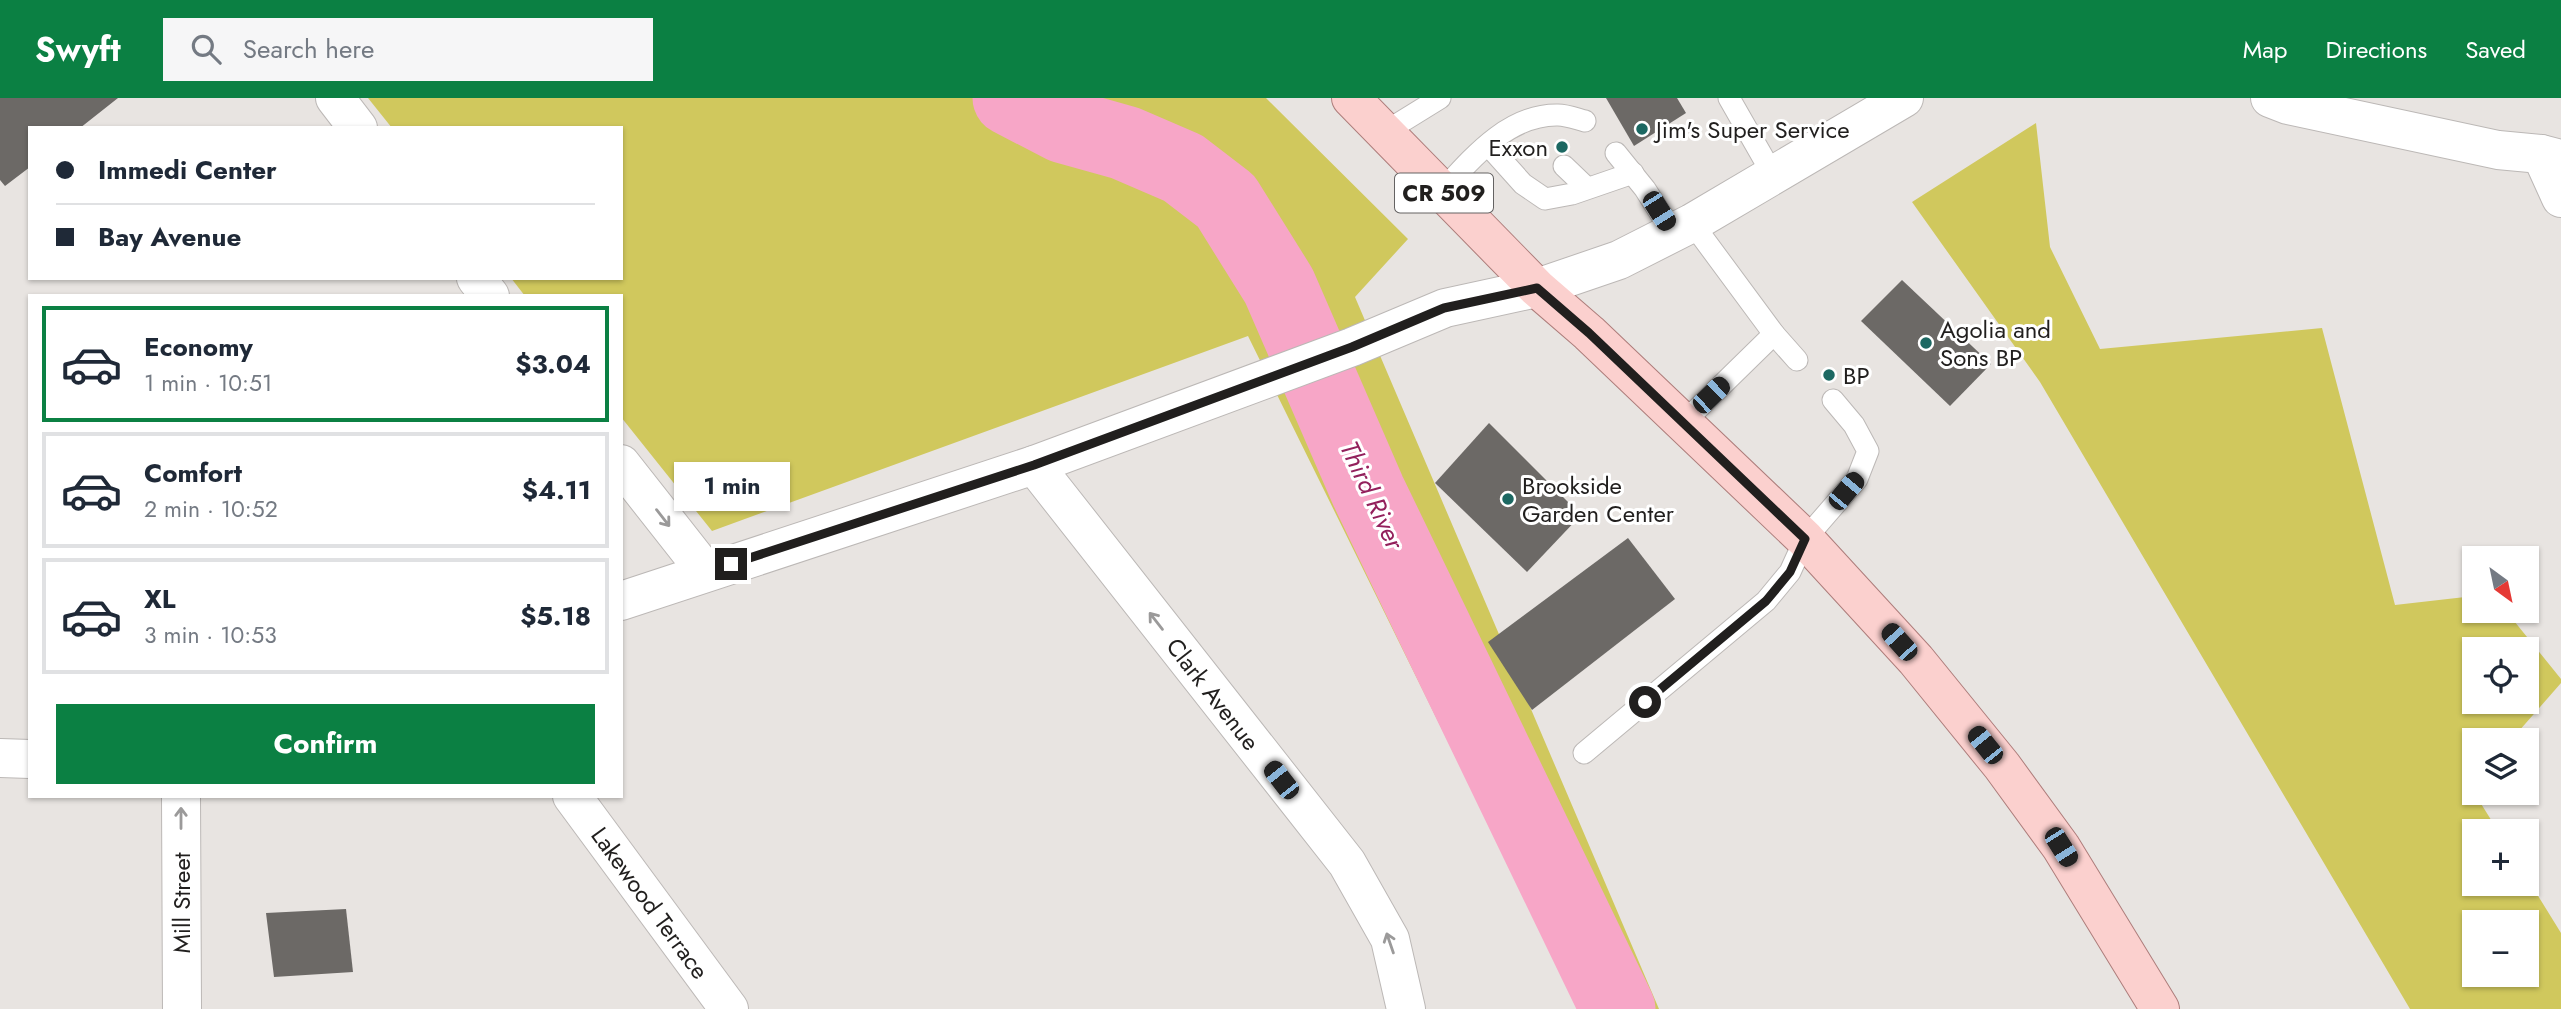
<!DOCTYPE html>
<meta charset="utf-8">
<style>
:root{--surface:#fff;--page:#f6f6f7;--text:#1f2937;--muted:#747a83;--line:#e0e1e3;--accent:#0b8043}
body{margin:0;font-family:Jost,sans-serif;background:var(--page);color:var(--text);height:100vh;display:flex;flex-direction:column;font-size:26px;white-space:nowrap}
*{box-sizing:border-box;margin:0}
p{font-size:23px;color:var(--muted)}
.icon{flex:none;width:38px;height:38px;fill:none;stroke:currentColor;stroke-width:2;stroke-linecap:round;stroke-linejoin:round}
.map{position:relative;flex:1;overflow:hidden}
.sheet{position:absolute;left:28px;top:196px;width:595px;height:504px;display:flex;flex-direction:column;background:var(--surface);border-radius:0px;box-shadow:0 2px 5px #0004}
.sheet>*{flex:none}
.hud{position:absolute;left:28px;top:28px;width:595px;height:154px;border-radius:0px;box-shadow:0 2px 5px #0004;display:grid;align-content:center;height:154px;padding:0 28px;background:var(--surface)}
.needle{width:46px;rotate:147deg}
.fabs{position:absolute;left:2462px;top:448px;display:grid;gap:14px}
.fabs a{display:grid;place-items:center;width:77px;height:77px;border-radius:0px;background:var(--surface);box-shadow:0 2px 5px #0004;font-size:35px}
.end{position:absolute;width:32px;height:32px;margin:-16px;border:9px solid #211f1e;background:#fff;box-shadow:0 0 0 4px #fff}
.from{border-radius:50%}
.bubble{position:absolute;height:49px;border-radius:0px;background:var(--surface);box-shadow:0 2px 5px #0004;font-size:23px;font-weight:700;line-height:49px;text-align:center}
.car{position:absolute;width:21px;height:42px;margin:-21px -10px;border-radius:9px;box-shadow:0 0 5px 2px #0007;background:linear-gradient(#222 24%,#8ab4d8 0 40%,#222 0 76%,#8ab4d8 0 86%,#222 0)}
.hud b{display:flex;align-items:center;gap:24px;height:66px;font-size:26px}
.hud b+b{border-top:2px solid var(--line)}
.hud i{width:18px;height:18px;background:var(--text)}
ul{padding:12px 0 0;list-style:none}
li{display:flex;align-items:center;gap:21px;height:116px;margin:0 14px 10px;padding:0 14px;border:4px solid var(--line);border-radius:0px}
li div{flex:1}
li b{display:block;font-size:26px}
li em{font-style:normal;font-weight:700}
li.current{border-color:var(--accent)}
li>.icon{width:63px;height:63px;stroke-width:1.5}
.primary-button{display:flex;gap:14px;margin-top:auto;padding:14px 28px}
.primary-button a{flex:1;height:80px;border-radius:0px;background:var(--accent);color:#fff;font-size:28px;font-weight:700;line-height:80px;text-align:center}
header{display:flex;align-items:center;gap:42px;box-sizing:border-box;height:98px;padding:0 35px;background:var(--accent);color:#fff}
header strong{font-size:33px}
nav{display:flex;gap:38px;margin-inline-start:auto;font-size:24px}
.search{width:490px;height:63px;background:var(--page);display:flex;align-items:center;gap:18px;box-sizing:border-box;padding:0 24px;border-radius:0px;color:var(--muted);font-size:26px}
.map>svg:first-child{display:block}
</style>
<header>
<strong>Swyft</strong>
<div class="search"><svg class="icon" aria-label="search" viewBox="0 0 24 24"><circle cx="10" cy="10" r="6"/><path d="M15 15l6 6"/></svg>Search here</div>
<nav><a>Map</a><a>Directions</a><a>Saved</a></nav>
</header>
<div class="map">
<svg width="2561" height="911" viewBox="0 0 2561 911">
<rect width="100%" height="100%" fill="#e8e4e1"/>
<g fill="#d0c85d" fill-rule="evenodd">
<path d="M 368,0 L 1266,0 L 1408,141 L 1355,199 L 1659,911 L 1580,911 L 1248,238 L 712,433 L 621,319 L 621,198 L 525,198 L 511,180 L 621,180 L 621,30 L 392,30 Z"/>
<path d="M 2036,25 L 2050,149 L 2100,251 L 2322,230 L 2395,507 L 2474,498 L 2474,513 L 2506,513 L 2561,581 L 2561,585 L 2511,642 L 2474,642 L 2474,683 L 2470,688 L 2498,733 L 2474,733 L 2474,786 L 2527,786 L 2527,780 L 2561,835 L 2561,911 L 2410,911 L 2040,284 L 1912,104 ZM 2474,551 L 2527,551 L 2527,604 L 2474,604 ZM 2474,824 L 2527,824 L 2527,877 L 2474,877 Z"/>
</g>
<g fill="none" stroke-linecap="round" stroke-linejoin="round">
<path stroke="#f7a6c7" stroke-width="75" d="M 1010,0 L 1064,28 L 1125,45 L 1183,70 L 1226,103 L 1279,188 L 1368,393 L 1618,911"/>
</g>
<g fill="#6c6966">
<path d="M 0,0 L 118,0 L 80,30 L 30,30 L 30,69 L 5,88 L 0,82 Z"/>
<path d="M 1606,0 L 1677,0 L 1686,15 L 1634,48 Z"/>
<path d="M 1902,182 L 1991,266 L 1950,308 L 1861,223 Z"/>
<path d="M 1489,325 L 1581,417 L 1527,474 L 1435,385 Z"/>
<path d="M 1628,440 L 1675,501 L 1532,612 L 1488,544 Z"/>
<path d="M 346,811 L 353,874 L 274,879 L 266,815 Z"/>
</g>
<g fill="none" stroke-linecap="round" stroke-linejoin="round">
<defs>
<g id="service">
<path d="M 1729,0 L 1773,77"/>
<path d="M 1385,34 L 1440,0"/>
<path d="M 1488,47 L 1523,86 L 1545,101 L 1572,96 L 1633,75"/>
<path d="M 1616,55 L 1645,91 L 1673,135"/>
<path d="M 1564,68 L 1587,90"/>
<path d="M 1442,93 C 1473,59 1509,16 1558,17 C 1567,17 1577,21 1585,23"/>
<path d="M 1774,236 L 1797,262"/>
<path d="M 1683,325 L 1774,236 L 1692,125"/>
<path d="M 1584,655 L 1766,503 L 1790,474 L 1805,441 L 1857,381 L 1868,353 L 1854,327 L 1833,302"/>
</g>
<g id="minor">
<path d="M 335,0 L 358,30"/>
<path d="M 2270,0 L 2288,7 L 2498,52 L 2541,56 L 2561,61"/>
<path d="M 2541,56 L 2561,100"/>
<path d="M 476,180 L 490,198"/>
<path d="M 621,366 L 706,474"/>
<path d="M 1034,367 L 1347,765 L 1390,841 L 1406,911"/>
<path d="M 181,698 L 182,911"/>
<path d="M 572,698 L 729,911"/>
</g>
<g id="tertiary">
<path d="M 621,503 L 1034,367 L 1352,249 L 1445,210 L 1537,190 L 1619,162 L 1692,125 L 1904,0"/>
<path d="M 0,660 L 30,661"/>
</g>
<path id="primary" d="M 1351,0 L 1537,190 L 1589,235 L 1805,441 L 1916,562 L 2002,668 L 2061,749 L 2160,911"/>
</defs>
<use href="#service" stroke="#bcb8b6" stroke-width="23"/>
<use href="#minor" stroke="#bcb8b6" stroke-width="40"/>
<use href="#tertiary" stroke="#bcb8b6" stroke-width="40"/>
<use href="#primary" stroke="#ad7d7b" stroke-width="40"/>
<use href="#service" stroke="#fff" stroke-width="21"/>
<use href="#minor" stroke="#fff" stroke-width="38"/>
<use href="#tertiary" stroke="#fff" stroke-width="38"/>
<use href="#primary" stroke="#fbd0ce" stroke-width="38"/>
</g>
<defs><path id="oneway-shaft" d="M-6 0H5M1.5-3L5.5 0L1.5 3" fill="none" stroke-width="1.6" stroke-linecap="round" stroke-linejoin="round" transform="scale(1.75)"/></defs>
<g stroke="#9b9a9a">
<use href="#oneway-shaft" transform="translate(663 420) rotate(52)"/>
<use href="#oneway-shaft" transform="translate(1156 523) rotate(-128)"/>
<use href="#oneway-shaft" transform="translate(181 720) rotate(-90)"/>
<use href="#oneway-shaft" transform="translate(1390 845) rotate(-109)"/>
</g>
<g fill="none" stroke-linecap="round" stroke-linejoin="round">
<path stroke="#211f1e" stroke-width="9" d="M 731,466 L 1034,367 L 1352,249 L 1444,210 L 1537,190 L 1589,235 L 1805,441 L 1790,474 L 1766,503 L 1645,604"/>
</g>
<g fill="#1c6862" stroke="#fff" stroke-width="2.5">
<circle cx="1642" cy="31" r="7"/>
<circle cx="1562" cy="49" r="7"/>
<circle cx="1926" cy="245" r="7"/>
<circle cx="1829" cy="277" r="7"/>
<circle cx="1508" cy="401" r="7"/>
</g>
<g text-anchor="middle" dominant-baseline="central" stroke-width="6" stroke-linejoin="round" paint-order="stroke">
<rect fill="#fff" stroke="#646262" stroke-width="2" x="1395" y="75.5" width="98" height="39" rx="5"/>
<g font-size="23" font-weight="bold" fill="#211f1e">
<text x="1444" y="95">CR 509</text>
</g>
<g font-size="24" fill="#211f1e" stroke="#fff" text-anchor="start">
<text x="1656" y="31">Jim's Super Service</text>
<text x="1548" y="49" text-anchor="end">Exxon</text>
<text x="1940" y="231">Agolia and<tspan x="1940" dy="28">Sons BP</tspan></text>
<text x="1843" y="277">BP</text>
<text x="1522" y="387">Brookside<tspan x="1522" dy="28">Garden Center</tspan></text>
</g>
<g font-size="24" fill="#211f1e" stroke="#fff">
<text transform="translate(1213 596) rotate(52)">Clark Avenue</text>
<text transform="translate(181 805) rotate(-90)">Mill Street</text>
<text transform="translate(650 805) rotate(54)">Lakewood Terrace</text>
</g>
<g font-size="26" font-style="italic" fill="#93205c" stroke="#fff">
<text transform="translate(1372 397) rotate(65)">Third River</text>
</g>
</g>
</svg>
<div class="fabs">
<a><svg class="needle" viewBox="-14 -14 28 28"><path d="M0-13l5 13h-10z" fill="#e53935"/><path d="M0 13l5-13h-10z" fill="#747a83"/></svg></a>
<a><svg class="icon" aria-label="locate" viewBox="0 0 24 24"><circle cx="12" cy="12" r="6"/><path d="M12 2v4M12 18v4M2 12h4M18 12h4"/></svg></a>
<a><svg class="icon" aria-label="layers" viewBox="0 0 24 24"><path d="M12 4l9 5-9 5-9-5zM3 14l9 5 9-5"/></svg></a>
<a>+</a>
<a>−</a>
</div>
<i class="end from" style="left:1645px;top:604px"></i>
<i class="end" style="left:731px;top:466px"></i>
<div class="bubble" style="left:674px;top:364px;width:116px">1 min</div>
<i class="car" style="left:1659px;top:113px;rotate:148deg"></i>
<i class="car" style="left:1711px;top:297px;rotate:46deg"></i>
<i class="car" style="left:1846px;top:393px;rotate:40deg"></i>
<i class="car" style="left:1899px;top:544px;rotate:318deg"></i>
<i class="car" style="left:1985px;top:647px;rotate:321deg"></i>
<i class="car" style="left:1281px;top:682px;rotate:322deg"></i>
<i class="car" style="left:2061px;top:749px;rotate:148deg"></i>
<div class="hud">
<b><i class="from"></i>Immedi Center</b>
<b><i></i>Bay Avenue</b>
</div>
<section class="sheet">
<ul>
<li class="current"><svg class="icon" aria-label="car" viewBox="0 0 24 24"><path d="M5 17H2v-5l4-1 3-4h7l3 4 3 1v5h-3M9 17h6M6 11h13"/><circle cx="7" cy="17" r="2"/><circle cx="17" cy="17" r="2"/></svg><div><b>Economy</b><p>1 min · 10:51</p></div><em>$3.04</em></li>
<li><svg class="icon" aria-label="car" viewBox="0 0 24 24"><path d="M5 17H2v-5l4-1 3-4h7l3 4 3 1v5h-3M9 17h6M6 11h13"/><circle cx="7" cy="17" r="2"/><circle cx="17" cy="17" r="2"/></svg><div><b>Comfort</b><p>2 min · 10:52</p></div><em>$4.11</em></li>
<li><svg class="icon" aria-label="car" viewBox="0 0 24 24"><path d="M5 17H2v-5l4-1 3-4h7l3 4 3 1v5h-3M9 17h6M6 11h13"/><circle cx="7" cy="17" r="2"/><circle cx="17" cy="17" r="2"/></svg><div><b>XL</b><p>3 min · 10:53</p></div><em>$5.18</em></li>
</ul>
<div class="primary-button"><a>Confirm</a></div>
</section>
</div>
